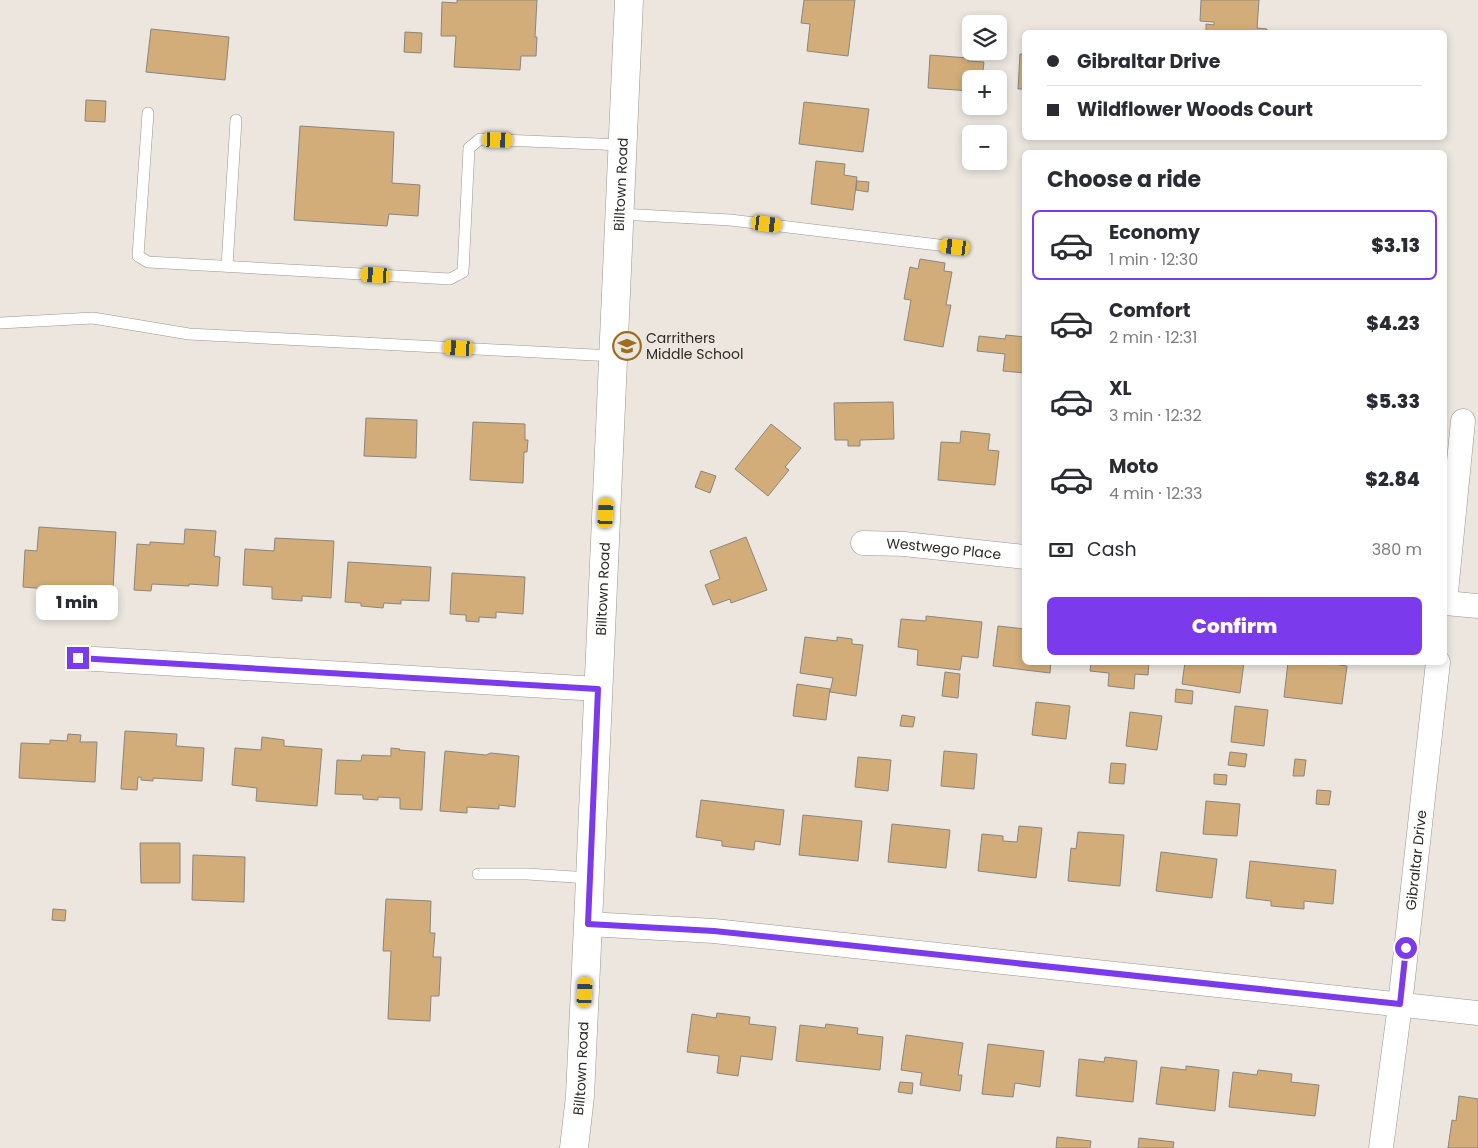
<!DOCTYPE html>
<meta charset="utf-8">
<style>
:root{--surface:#fff;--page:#f2f2f3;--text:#2b2b33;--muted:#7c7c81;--line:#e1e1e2;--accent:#7c3aed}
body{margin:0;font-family:Poppins,sans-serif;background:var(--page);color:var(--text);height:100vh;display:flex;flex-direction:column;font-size:19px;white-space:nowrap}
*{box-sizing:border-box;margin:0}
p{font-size:16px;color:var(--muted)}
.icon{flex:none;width:28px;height:28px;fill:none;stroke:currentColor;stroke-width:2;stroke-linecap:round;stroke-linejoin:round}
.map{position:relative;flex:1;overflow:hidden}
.side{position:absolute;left:1022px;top:150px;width:425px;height:515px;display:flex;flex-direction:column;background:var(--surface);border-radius:8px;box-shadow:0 2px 8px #0003}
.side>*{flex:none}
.banner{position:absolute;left:1022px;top:30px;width:425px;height:110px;border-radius:8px;box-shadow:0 2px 8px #0003;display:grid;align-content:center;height:110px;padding:0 25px;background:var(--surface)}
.buttons{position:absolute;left:962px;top:15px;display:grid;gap:10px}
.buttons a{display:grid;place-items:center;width:45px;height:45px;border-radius:8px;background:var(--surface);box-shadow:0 2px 8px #0003;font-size:25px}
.end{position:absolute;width:22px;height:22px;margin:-11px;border:6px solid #7c3aed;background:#fff;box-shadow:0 0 0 2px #fff}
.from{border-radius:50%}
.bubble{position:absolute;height:35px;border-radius:8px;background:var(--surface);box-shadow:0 2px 8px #0003;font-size:16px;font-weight:800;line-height:35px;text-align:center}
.car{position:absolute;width:15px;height:30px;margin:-15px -8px;border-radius:6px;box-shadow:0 0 4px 1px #0007;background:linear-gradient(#f5c518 24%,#345 0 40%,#f5c518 0 76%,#345 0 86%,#f5c518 0)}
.banner b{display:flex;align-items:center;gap:18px;height:48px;font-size:19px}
.banner b+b{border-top:1px solid var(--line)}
.banner i{width:12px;height:12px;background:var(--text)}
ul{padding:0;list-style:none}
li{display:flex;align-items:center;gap:15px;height:70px;margin:0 10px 8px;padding:0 15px;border:2px solid transparent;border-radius:8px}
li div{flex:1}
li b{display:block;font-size:19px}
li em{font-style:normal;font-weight:800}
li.active{border-color:var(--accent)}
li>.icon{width:45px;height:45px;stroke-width:1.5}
h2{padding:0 25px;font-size:22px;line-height:60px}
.pay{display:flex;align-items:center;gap:12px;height:55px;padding:0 25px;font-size:19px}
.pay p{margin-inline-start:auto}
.cta{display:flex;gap:10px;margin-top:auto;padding:10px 25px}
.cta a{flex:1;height:58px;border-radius:8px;background:var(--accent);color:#fff;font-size:20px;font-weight:800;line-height:58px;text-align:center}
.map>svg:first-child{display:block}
</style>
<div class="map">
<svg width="1478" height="1148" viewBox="0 0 1478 1148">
<rect width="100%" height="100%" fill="#ece6df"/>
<g fill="#d2ad79" stroke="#8a857e">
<path d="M 457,0 L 537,0 L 535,37 L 537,37 L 536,56 L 521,56 L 520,70 L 454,67 L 456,36 L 441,36 L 442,2 L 457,3 Z"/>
<path d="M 804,0 L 855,0 L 848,56 L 807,51 L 810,24 L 801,23 Z"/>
<path d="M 1201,0 L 1259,0 L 1257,28 L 1267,29 L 1267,32 L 1206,32 L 1206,24 L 1214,25 L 1214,22 L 1200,21 Z"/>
<path d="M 151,29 L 229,37 L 225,80 L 146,72 Z"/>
<path d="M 405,32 L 422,33 L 421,53 L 404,52 Z"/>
<path d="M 1020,54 L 1025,54 L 1025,89 L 1018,89 Z"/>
<path d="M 930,55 L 968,58 L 968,61 L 984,62 L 982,79 L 971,79 L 971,91 L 928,88 Z"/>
<path d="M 86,100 L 106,101 L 105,122 L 85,121 Z"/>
<path d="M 804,102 L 869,109 L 863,152 L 799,144 Z"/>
<path d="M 300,126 L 394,132 L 392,183 L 420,185 L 418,216 L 389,214 L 387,226 L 294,220 Z"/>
<path d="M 816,161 L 845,164 L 844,175 L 857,177 L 853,210 L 811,204 Z"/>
<path d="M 857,181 L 869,182 L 868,192 L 856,190 Z"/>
<path d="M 920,259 L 945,263 L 944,271 L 952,272 L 946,305 L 951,305 L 943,347 L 904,340 L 911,300 L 904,299 L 910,267 L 918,269 Z"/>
<path d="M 1006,335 L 1025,337 L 1025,373 L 1003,371 L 1005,354 L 977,351 L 979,336 L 1005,339 Z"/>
<path d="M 893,402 L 894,439 L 860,440 L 860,446 L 848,446 L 848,440 L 835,440 L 834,403 Z"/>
<path d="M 366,418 L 417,420 L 416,458 L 364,456 Z"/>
<path d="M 473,422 L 525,424 L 525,440 L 528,440 L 527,452 L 524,452 L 523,483 L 470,480 Z"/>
<path d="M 771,424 L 801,448 L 785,467 L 789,470 L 768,496 L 735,469 Z"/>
<path d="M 961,431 L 990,434 L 988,450 L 999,451 L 995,485 L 938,480 L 941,442 L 960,443 Z"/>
<path d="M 701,471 L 716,476 L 710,493 L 695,487 Z"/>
<path d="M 39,527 L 116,532 L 113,590 L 73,588 L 72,591 L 23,587 L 25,550 L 37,551 Z"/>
<path d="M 185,529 L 216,531 L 214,556 L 220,557 L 218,586 L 189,584 L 189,586 L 152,584 L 151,591 L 134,590 L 137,544 L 150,545 L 150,542 L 184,544 Z"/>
<path d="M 746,537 L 767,590 L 731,603 L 730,599 L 713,605 L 705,585 L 720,579 L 710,551 Z"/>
<path d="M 275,538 L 334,541 L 331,598 L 302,596 L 302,601 L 272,599 L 272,587 L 243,585 L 245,549 L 274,551 Z"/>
<path d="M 348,562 L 431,567 L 429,601 L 401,600 L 401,604 L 384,603 L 383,608 L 361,606 L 361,603 L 345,602 Z"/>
<path d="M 452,573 L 525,577 L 523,614 L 496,612 L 496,618 L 479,617 L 479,622 L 466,621 L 466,615 L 450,614 Z"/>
<path d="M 926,616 L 982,622 L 978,658 L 962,656 L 960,670 L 917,665 L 918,650 L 898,647 L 901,619 L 926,621 Z"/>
<path d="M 998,626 L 1025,629 L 1025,662 L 1051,662 L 1050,673 L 993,666 Z"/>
<path d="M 805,637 L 837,641 L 837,637 L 852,639 L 852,644 L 863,645 L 856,696 L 830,692 L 833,678 L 800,673 Z"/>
<path d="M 1091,662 L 1149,662 L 1148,675 L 1135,674 L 1134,689 L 1108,686 L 1109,673 L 1090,671 Z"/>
<path d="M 1185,662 L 1244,662 L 1240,693 L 1182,684 Z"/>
<path d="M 1288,662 L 1322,662 L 1347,666 L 1342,704 L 1284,697 Z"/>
<path d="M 945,672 L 960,674 L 958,698 L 942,696 Z"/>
<path d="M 797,684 L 830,689 L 826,720 L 793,716 Z"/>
<path d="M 1176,689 L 1193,691 L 1192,704 L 1175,702 Z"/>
<path d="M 1036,702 L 1070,706 L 1066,739 L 1032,735 Z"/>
<path d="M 1235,706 L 1268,710 L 1264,746 L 1231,742 Z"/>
<path d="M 1130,712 L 1162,716 L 1157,750 L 1126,746 Z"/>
<path d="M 902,715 L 915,717 L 913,727 L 900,726 Z"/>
<path d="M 125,731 L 177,734 L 176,746 L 204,748 L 202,781 L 153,778 L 153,781 L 141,780 L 141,777 L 138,777 L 137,790 L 121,789 Z"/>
<path d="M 68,734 L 81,735 L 80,742 L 97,742 L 95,782 L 19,778 L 21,743 L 50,744 L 50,740 L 67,741 Z"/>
<path d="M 262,737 L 284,740 L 284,746 L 322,749 L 317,806 L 256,801 L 257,788 L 232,785 L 235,748 L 261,750 Z"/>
<path d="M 391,748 L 400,749 L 399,750 L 425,752 L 422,810 L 400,809 L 400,798 L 378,797 L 378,800 L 363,799 L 363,795 L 335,794 L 337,760 L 361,761 L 362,755 L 391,756 Z"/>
<path d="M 445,751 L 486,755 L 491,753 L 519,756 L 515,807 L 499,805 L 499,809 L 467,807 L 467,813 L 440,811 Z"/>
<path d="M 944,751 L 977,754 L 974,789 L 941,786 Z"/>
<path d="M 1230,752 L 1247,754 L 1245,767 L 1228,765 Z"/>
<path d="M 858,757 L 891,760 L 888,791 L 855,787 Z"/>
<path d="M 1295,759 L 1306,760 L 1304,776 L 1293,776 Z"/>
<path d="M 1111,763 L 1126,764 L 1124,784 L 1109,783 Z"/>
<path d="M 1214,774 L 1227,775 L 1226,785 L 1214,784 Z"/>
<path d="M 1317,790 L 1331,791 L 1329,805 L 1316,804 Z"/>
<path d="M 701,800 L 784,810 L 780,845 L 755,841 L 754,850 L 722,846 L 722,841 L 696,837 Z"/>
<path d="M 1206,801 L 1240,804 L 1237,836 L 1203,834 Z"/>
<path d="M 803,815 L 862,821 L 858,861 L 799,855 Z"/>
<path d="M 892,824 L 950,830 L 946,868 L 888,862 Z"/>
<path d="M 1019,826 L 1042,828 L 1036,878 L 978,871 L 982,834 L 1003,836 L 1003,841 L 1017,842 Z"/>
<path d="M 1078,832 L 1124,835 L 1120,886 L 1068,881 L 1071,848 L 1076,849 Z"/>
<path d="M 140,843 L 180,843 L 180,883 L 141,883 Z"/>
<path d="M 1161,852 L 1217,859 L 1212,898 L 1156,891 Z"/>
<path d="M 193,855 L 245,857 L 244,902 L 192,900 Z"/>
<path d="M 1250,861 L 1336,870 L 1333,904 L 1304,901 L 1304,909 L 1271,906 L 1271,901 L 1246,898 Z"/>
<path d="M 386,899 L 431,901 L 430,933 L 435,933 L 433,957 L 441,957 L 439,996 L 431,996 L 430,1021 L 388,1019 L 391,951 L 383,951 Z"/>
<path d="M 53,909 L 66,910 L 65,921 L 52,920 Z"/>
<path d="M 717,1013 L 750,1017 L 749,1024 L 776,1027 L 772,1060 L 741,1056 L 738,1076 L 717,1073 L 719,1056 L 687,1052 L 692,1014 L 716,1018 Z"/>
<path d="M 826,1024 L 858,1028 L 857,1034 L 883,1037 L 880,1070 L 796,1061 L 800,1025 L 825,1028 Z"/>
<path d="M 906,1035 L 963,1043 L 958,1075 L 962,1075 L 960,1091 L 920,1085 L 922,1073 L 901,1070 Z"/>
<path d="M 988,1044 L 1044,1051 L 1040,1087 L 1015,1083 L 1013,1097 L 982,1094 Z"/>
<path d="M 1105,1057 L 1137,1061 L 1133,1102 L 1076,1096 L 1079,1059 L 1104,1062 Z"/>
<path d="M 1186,1066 L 1219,1070 L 1215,1111 L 1156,1104 L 1161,1067 L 1186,1070 Z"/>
<path d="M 1258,1070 L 1292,1074 L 1291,1082 L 1319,1085 L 1315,1116 L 1229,1107 L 1233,1072 L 1257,1075 Z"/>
<path d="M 900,1082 L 913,1083 L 912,1094 L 898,1092 Z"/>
<path d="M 1459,1096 L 1478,1099 L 1478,1148 L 1448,1148 L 1452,1120 L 1456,1121 Z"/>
<path d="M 1057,1137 L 1091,1141 L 1090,1148 L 1056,1148 Z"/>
<path d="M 1139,1138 L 1174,1142 L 1173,1148 L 1138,1148 Z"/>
</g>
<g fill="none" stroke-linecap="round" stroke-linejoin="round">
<defs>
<g id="lane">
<path d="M 148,113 L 138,256 L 148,262 L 450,279 L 463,272 L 469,148 L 480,139 L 623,145"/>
<path d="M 620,214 L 730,220 L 955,247"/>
<path d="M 227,266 L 236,120"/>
<path d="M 0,323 L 93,318 L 189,334 L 613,356"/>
<path d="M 478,874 L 527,874 L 590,878"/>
</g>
<g id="street">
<path id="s1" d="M 863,543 L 904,544 L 1025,557"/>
<path d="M 1445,602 L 1463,421"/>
<path d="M 1445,603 L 1478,606"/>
<path d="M 78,658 L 598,689"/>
<path d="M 588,924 L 714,931 L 1478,1013"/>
<path id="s2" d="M 1381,1148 L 1400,1005 L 1438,662"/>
</g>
<g id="secondary">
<path id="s3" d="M 574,1148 L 580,1096 L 588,924 L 629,0"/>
</g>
</defs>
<use href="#lane" stroke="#9b968f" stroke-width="12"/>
<use href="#street" stroke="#9b968f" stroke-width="25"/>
<use href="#secondary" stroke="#9b968f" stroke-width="29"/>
<use href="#lane" stroke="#fff" stroke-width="11"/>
<use href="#street" stroke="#fff" stroke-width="24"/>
<use href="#secondary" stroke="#fff" stroke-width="28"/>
</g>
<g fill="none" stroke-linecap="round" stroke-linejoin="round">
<path stroke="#7c3aed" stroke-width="6" d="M 78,658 L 598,689 L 588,924 L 714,931 L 1400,1004 L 1406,948"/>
</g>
<defs>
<symbol id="school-ring" viewBox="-11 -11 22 22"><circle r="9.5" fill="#ece6df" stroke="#9b6d1e" stroke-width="1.5"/><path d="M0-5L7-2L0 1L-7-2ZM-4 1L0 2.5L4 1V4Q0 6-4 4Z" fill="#9b6d1e"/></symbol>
</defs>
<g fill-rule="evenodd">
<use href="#school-ring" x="611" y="330" width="32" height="32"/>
</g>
<g text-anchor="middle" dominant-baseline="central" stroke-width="4" stroke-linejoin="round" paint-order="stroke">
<g font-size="14" fill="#2d2b28" stroke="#ece6df">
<text stroke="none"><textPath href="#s3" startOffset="965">Billtown Road</textPath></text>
<text stroke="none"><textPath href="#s1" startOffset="81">Westwego Place</textPath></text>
<text stroke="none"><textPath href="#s3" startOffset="560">Billtown Road</textPath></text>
<text stroke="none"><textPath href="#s2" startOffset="290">Gibraltar Drive</textPath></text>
<text stroke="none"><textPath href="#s3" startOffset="80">Billtown Road</textPath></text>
</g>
<g font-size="14" fill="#2d2b28" stroke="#ece6df" text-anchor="start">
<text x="646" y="338">Carrithers<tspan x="646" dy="16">Middle School</tspan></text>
</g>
</g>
</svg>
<div class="buttons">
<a><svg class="icon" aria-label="layers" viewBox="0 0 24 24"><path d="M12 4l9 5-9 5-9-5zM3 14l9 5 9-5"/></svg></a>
<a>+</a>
<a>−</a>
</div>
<i class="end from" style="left:1406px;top:948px"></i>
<i class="end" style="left:78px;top:658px"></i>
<div class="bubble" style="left:36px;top:585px;width:82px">1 min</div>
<i class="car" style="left:498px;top:140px;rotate:92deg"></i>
<i class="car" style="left:767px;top:224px;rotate:97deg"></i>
<i class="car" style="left:955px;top:247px;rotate:277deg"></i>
<i class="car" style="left:376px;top:275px;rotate:273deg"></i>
<i class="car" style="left:459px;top:348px;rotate:273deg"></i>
<i class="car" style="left:606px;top:513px;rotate:3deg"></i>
<i class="car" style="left:585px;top:992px;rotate:3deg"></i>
<div class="banner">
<b><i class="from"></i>Gibraltar Drive</b>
<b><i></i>Wildflower Woods Court</b>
</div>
<section class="side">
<h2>Choose a ride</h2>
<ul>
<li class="active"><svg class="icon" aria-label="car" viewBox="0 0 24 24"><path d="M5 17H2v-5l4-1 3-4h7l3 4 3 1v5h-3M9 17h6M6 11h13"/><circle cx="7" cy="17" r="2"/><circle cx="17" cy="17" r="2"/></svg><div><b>Economy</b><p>1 min · 12:30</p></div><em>$3.13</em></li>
<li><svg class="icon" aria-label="car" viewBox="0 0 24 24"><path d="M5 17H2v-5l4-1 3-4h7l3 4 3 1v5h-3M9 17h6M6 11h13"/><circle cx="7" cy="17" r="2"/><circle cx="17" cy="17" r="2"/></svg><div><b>Comfort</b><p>2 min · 12:31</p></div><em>$4.23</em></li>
<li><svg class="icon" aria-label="car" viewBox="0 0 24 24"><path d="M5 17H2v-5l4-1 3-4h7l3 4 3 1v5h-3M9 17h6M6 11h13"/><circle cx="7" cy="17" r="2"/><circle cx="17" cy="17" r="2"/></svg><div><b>XL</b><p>3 min · 12:32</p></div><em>$5.33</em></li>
<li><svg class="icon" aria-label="car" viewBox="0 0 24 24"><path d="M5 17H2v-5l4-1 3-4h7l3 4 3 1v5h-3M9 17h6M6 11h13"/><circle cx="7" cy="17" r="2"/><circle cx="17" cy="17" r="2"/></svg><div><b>Moto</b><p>4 min · 12:33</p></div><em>$2.84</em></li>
</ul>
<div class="pay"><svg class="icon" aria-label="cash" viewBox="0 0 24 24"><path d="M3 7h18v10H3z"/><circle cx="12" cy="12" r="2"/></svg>Cash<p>380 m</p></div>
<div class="cta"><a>Confirm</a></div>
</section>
</div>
